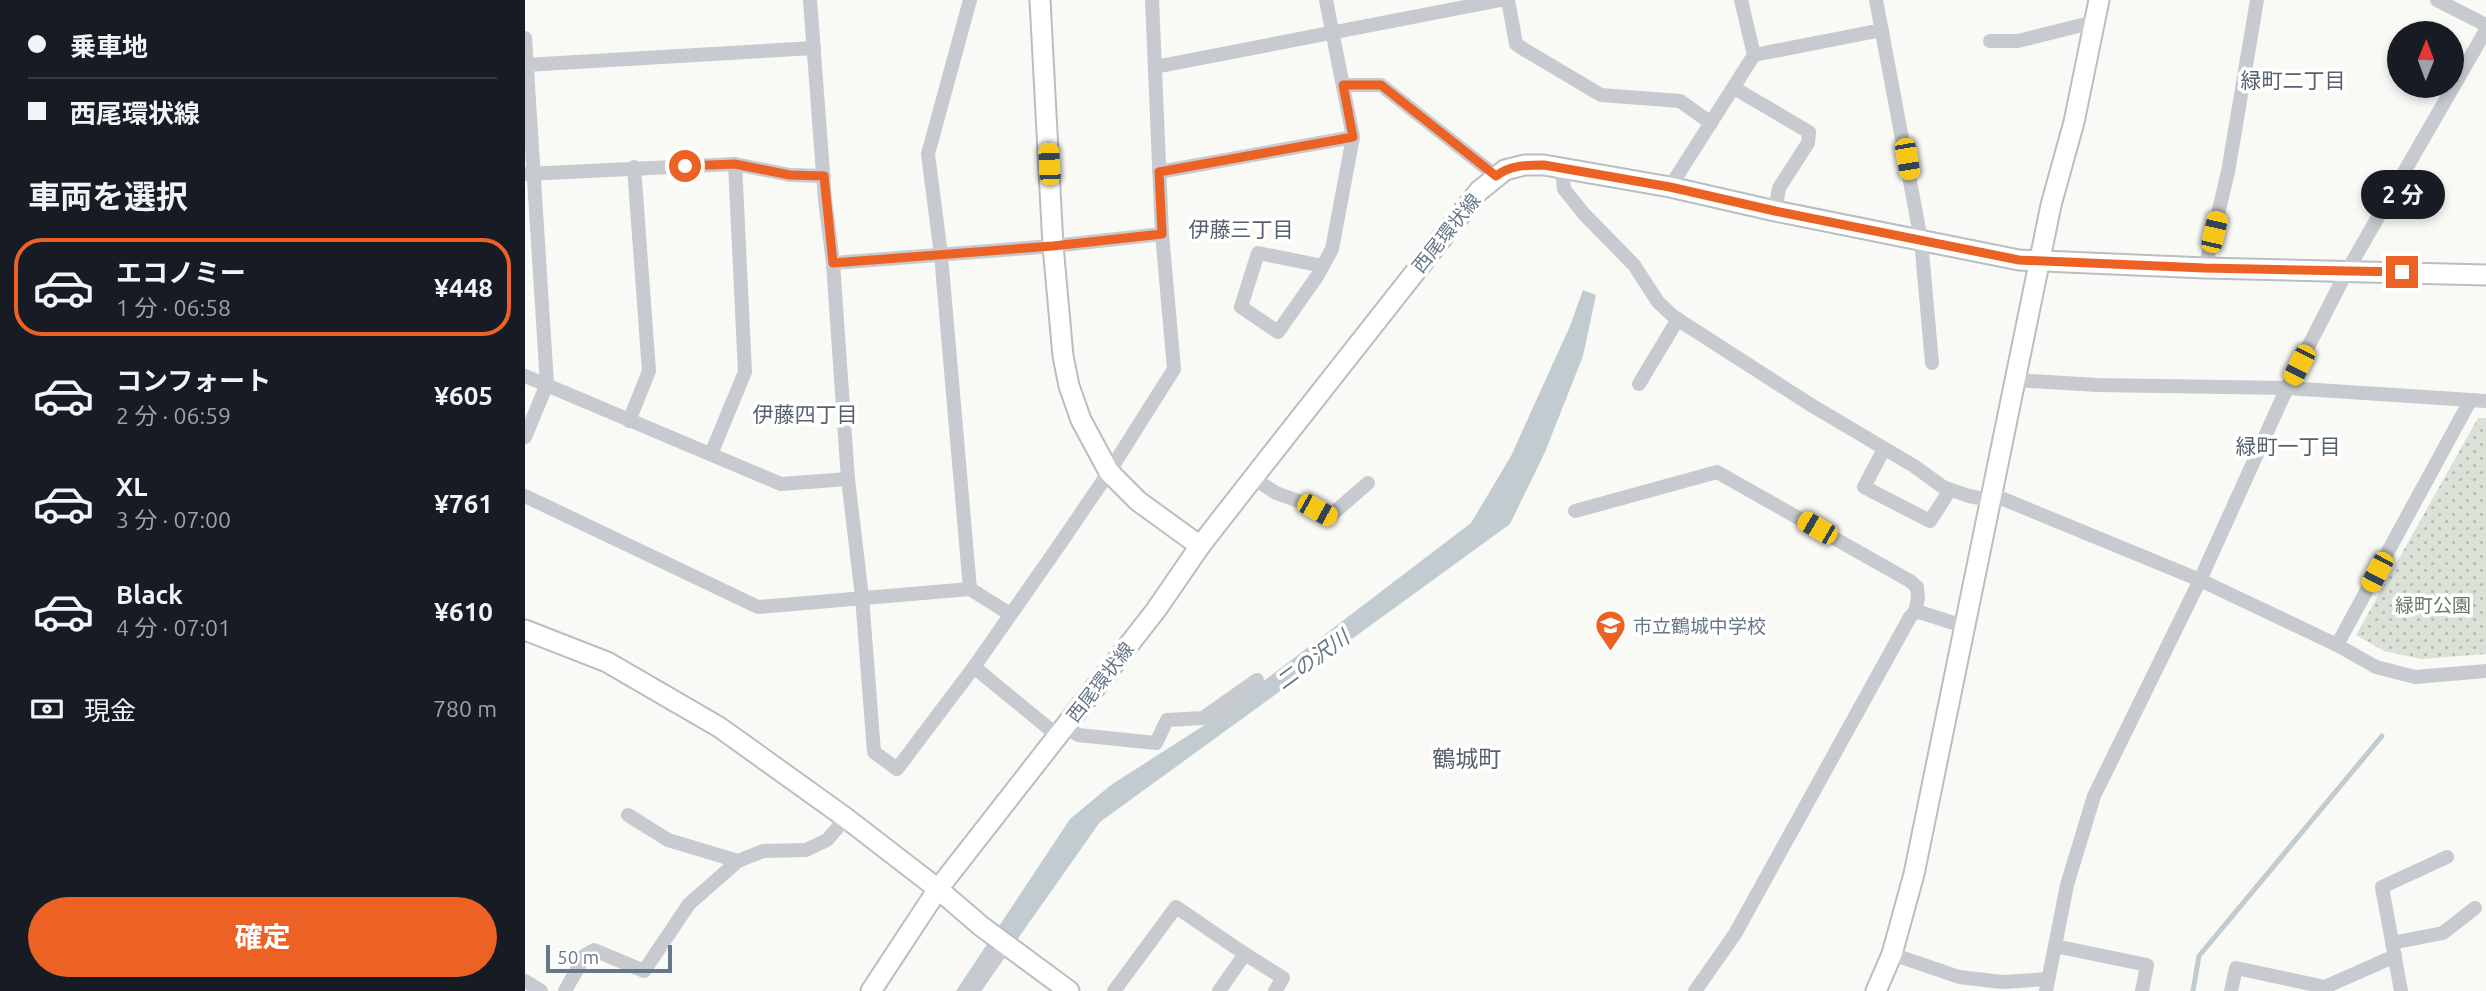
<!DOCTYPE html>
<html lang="ja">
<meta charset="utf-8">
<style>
:root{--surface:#171b24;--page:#20242c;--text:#f1f3f6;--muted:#9ea1a6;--line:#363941;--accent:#ec6124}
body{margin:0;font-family:Ubuntu,"Noto Sans JP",sans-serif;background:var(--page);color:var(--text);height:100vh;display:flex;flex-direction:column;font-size:26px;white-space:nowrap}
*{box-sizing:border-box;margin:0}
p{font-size:23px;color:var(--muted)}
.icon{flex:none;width:38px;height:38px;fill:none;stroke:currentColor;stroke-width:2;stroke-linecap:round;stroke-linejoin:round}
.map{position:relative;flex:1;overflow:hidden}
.drawer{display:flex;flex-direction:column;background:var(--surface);width:525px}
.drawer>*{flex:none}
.top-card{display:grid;align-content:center;height:154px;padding:0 28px;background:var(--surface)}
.needle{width:46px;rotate:1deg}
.tools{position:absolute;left:1862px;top:21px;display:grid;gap:14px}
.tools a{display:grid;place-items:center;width:77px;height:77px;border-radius:50%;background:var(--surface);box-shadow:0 4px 10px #0003;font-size:35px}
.scale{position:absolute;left:21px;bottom:18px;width:126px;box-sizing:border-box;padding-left:7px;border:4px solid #667789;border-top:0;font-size:19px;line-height:24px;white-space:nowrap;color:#667789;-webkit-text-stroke:5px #fff;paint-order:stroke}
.end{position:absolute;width:32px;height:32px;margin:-16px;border:9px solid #ec6124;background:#fff;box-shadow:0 0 0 4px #fff}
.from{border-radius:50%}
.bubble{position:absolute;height:49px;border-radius:24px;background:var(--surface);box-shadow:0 4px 10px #0003;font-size:23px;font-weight:700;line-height:49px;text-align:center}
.car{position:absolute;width:21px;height:42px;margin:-21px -10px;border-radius:9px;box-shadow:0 0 5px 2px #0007;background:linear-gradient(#f5c518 24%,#345 0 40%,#f5c518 0 76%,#345 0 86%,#f5c518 0)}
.top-card b{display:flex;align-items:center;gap:24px;height:66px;font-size:26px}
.top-card b+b{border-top:2px solid var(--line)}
.top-card i{width:18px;height:18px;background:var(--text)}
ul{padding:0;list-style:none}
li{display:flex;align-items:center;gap:21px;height:98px;margin:0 14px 10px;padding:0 14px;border:4px solid transparent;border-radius:28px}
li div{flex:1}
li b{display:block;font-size:26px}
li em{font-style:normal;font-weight:700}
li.on{border-color:var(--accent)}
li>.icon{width:63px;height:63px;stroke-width:1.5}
h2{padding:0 28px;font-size:32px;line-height:84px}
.pay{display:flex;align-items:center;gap:18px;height:77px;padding:0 28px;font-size:26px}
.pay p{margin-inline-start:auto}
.cta{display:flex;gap:14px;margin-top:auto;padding:14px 28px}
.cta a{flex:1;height:80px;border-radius:42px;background:var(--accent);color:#fff;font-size:28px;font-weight:700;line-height:80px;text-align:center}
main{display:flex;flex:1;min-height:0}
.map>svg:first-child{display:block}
</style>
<main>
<section class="drawer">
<div class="top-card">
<b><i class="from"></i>乗車地</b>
<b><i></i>西尾環状線</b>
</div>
<h2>車両を選択</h2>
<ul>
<li class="on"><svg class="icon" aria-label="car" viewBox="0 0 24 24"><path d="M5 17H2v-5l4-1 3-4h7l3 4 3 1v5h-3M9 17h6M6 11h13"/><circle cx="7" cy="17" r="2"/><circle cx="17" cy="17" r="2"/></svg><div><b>エコノミー</b><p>1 分 · 06:58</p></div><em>¥448</em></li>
<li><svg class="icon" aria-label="car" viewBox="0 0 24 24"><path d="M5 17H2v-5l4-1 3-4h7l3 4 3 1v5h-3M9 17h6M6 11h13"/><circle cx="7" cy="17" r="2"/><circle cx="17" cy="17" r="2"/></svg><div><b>コンフォート</b><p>2 分 · 06:59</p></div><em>¥605</em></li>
<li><svg class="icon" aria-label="car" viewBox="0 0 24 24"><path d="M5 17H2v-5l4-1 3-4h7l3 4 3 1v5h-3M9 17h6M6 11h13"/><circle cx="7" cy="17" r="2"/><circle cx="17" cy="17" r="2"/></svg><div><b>XL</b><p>3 分 · 07:00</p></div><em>¥761</em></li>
<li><svg class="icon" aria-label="car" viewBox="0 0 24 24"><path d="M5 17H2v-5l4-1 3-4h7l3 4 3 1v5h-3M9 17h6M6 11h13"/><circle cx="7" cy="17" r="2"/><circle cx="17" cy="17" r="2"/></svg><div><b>Black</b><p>4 分 · 07:01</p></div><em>¥610</em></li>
</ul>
<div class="pay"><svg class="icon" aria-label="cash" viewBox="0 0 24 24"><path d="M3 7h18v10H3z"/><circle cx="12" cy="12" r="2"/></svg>現金<p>780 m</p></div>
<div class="cta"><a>確定</a></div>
</section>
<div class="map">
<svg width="1961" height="991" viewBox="0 0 1961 991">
<defs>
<pattern id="green-dots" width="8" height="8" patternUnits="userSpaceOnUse" patternTransform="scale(1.75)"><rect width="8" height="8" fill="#dae1d7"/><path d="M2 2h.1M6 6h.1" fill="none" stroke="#b5bbb4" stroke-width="1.8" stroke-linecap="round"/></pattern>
</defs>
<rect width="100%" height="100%" fill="#f9f9f6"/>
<path fill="url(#green-dots)" d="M 1953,418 L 1961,418 L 1961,654 L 1896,659 L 1859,651 L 1831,635 Z"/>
<path fill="#c1cbd0" d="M 1058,290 L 1071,295 L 1058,356 L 1020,452 L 985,524 L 575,822 L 456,991 L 431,991 L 545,819 L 586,785 L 689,719 L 946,523 L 986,456 L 1045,326 Z"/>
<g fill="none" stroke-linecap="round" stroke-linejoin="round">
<path stroke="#c1cbd0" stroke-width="5" d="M 1668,991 L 1674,956 L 1857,736"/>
<defs>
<g id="secondary">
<path d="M 515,0 L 528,246 L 538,356 L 544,386 L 556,420 L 584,472 L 613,501 L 675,546"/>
<path d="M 0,630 L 82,662 L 194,727 L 321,818 L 413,889 L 456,926 L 544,991"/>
<path d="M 346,991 L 413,889 L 631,610 L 675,546 L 728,478 L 954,191 L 980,170 L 1000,165 L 1019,165 L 1145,187 L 1250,211 L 1494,260 L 1680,268 L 1961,275"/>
<path d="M 1351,991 L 1367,954 L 1389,874 L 1526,205 L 1549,122 L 1574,0"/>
</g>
</defs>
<use href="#secondary" stroke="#b9bec3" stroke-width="23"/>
<g stroke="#c7cace" stroke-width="14">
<path d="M 285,0 L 300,200 L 308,263 L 323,479 L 337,597 L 349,752 L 372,769 L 449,667 L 535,544 L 584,472 L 649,369 L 637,234 L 627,0"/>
<path d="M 983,0 L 991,44 L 1000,50 L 1076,95 L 1155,101 L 1186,123"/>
<path d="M 1351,0 L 1396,240 L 1407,363"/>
<path d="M 1912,0 L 1961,25"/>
<path d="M 0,38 L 22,384 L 0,437"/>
<path d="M 1465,41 L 1493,41 L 1569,22"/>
<path d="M 1229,55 L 1357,30"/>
<path d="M 0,65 L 289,48"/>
<path d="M 630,67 L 976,0"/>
<path d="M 818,85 L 856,85 L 971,176"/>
<path d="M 1209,88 L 1284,132 L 1283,143 L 1254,188 L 1250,211"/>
<path d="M 1037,168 L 1039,189 L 1059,214 L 1109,265 L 1133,302 L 1149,317 L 1286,405 L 1389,466 L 1418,487 L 1444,496 L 1465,500"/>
<path d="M 634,172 L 828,137"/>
<path d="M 1,174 L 210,164 L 265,175 L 299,176"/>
<path d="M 1145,187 L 1229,55 L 1216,0"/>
<path d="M 308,263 L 528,246 L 637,234"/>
<path d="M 798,266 L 733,253 L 716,307 L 753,332 L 793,275 L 807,249 L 828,137 L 801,0"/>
<path d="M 1680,268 L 1703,172 L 1732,0"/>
<path d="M 0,376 L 256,484 L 323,479"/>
<path d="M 1490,380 L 1572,385 L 1762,388 L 1961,401"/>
<path d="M 1114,384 L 1153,319"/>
<path d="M 104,421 L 124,371 L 109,167"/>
<path d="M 1359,449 L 1339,487 L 1405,521 L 1425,490"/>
<path d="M 186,454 L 220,372 L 210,164"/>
<path d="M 728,478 L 751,493 L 779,503 L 804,517 L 843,483"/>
<path d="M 1466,494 L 1675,580 L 1812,645 L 1851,667 L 1890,677 L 1961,671"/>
<path d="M 0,496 L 233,607 L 445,589 L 485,614"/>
<path d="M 1050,511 L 1192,472 L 1385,581 L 1392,587 L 1393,598 L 1390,612"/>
<path d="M 445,589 L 416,255 L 403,154 L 445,0"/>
<path d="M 1812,645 L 1945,401"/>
<path d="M 449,667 L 533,736"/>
<path d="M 541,726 L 553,735 L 631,743 L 642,720 L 678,718 L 732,680"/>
<path d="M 103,815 L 143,840 L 213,861 L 238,851 L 281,850 L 302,840 L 321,818"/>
<path d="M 1867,943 L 1918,933 L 1950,908"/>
<path d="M 1530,946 L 1622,965 L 1617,991"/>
<path d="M 720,954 L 758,978 L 750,991"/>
<path d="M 1367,954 L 1434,977 L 1477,982 L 1523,979"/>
<path d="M 0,981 L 16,991"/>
<path d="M 40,991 L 60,955 L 69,950 L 119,971 L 164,904 L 213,861"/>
<path d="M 448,991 L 480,944"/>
<path d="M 589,991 L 651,907 L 720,954 L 694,991"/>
<path d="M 1170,991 L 1210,934 L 1385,617 L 1391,611 L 1438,626"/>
<path d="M 1521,991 L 1542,885 L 1569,796 L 1675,580 L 1762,388 L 1822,271 L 1961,30"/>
<path d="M 1706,991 L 1711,968 L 1800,987 L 1870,956"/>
<path d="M 1876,991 L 1857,887 L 1922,857"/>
</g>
<use href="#secondary" stroke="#fff" stroke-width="19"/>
</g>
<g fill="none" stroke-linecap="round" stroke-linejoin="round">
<path stroke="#ec6124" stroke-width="9" d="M 160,166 L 210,164 L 265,175 L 299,176 L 308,263 L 528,246 L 637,234 L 634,172 L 828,137 L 818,85 L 856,85 L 971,176 C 985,165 1002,165 1019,165 L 1145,187 L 1250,211 L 1494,260 L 1679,268 L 1877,272"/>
</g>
<defs>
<symbol id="school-pin" viewBox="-11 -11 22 30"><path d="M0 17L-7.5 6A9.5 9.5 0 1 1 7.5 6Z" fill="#ec6124" stroke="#fff"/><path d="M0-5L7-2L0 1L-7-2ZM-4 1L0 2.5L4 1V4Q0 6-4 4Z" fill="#fff"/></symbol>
</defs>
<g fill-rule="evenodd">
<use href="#school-pin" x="1068" y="608" width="35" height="47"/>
</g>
<g text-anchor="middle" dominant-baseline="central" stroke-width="7" stroke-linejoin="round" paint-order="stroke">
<g font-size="19" fill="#667789" stroke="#fff">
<text transform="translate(921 233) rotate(-51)">西尾環状線</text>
<text transform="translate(575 682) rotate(-52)">西尾環状線</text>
</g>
<g font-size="19" fill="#657a62" stroke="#fff">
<text x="1908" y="605">緑町公園</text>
</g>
<g font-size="19" fill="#667789" stroke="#fff" text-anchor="start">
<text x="1108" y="626">市立鶴城中学校</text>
</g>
<g font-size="21" fill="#55616d" stroke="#fff">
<text x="1768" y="80">緑町二丁目</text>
<text x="716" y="229">伊藤三丁目</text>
<text x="280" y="414">伊藤四丁目</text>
<text x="1763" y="446">緑町一丁目</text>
</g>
<g font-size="21" font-style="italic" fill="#637884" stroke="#fff">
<text transform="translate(787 659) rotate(-36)">二の沢川</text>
</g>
<g font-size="23" fill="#55616d" stroke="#fff">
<text x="942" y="758">鶴城町</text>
</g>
</g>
</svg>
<div class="tools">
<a><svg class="needle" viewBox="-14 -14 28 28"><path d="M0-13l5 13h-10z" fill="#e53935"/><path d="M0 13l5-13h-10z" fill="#9ea1a6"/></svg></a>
</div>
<div class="scale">50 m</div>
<i class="end from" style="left:160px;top:166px"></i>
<i class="end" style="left:1877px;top:272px"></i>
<div class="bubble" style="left:1836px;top:170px;width:84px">2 分</div>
<i class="car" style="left:1382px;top:159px;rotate:170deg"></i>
<i class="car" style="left:524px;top:164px;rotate:357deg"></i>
<i class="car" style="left:1689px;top:232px;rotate:13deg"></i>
<i class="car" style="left:1774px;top:365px;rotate:207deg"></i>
<i class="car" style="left:792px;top:510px;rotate:119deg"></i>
<i class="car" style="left:1292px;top:528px;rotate:300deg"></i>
<i class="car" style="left:1852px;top:572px;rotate:208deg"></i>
</div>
</main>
